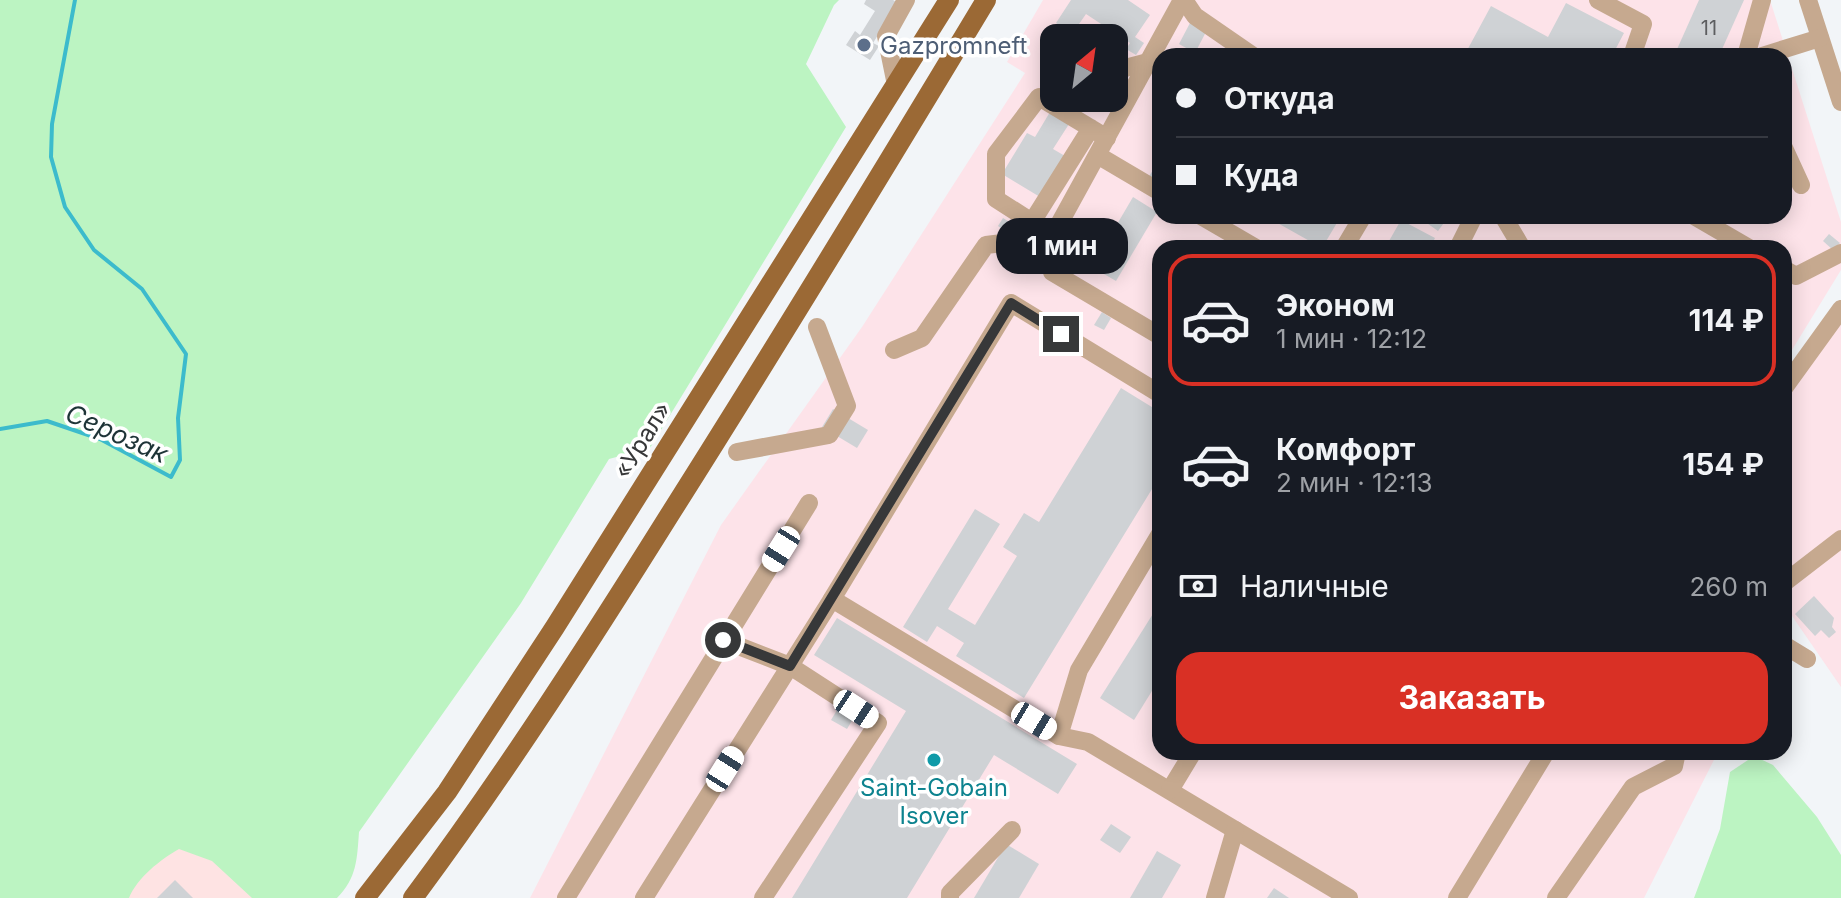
<!DOCTYPE html>
<html lang="ru">
<meta charset="utf-8">
<style>
:root{--surface:#171b24;--page:#20242c;--text:#f1f3f6;--muted:#9ea1a6;--line:#363941;--accent:#d93025}
body{margin:0;font-family:Inter,sans-serif;background:var(--page);color:var(--text);height:100vh;display:flex;flex-direction:column;font-size:30px;white-space:nowrap}
*{box-sizing:border-box;margin:0}
p{font-size:26px;color:var(--muted)}
.icon{flex:none;width:44px;height:44px;fill:none;stroke:currentColor;stroke-width:2;stroke-linecap:round;stroke-linejoin:round}
.map{position:relative;flex:1;overflow:hidden}
.panel{position:absolute;left:1152px;top:240px;width:640px;height:520px;display:flex;flex-direction:column;background:var(--surface);border-radius:24px;box-shadow:0 4px 20px #0003}
.panel>*{flex:none}
.top-card{position:absolute;left:1152px;top:48px;width:640px;height:176px;border-radius:24px;box-shadow:0 4px 20px #0003;display:grid;align-content:center;height:176px;padding:0 24px;background:var(--surface)}
.needle{width:52px;rotate:29deg}
.tools{position:absolute;left:1040px;top:24px;display:grid;gap:16px}
.tools a{display:grid;place-items:center;width:88px;height:88px;border-radius:16px;background:var(--surface);box-shadow:0 4px 20px #0003;font-size:40px}
.end{position:absolute;width:36px;height:36px;margin:-18px;border:10px solid #373839;background:#fff;box-shadow:0 0 0 4px #fff}
.from{border-radius:50%}
.bubble{position:absolute;height:56px;border-radius:24px;background:var(--surface);box-shadow:0 4px 20px #0003;font-size:26px;font-weight:700;line-height:56px;text-align:center}
.car{position:absolute;width:24px;height:48px;margin:-24px -12px;border-radius:10px;box-shadow:0 0 6px 2px #0007;background:linear-gradient(#fff 24%,#345 0 40%,#fff 0 76%,#345 0 86%,#fff 0)}
.top-card b{display:flex;align-items:center;gap:28px;height:76px;font-size:30px}
.top-card b+b{border-top:2px solid var(--line)}
.top-card i{width:20px;height:20px;background:var(--text)}
ul{padding:14px 0 0;list-style:none}
li{display:flex;align-items:center;gap:24px;height:132px;margin:0 16px 12px;padding:0 8px;border:4px solid transparent;border-radius:24px}
li div{flex:1}
li b{display:block;font-size:30px}
li em{font-style:normal;font-weight:700}
li.on{border-color:var(--accent)}
li>.icon{width:72px;height:72px;stroke-width:1.5}
.pay{display:flex;align-items:center;gap:20px;height:88px;padding:0 24px;font-size:30px}
.pay p{margin-inline-start:auto}
.cta{display:flex;gap:16px;margin-top:auto;padding:16px 24px}
.cta a{flex:1;height:92px;border-radius:24px;background:var(--accent);color:#fff;font-size:32px;font-weight:700;line-height:92px;text-align:center}
.map>svg:first-child{display:block}
</style>
<div class="map">
<svg width="1841" height="898" viewBox="0 0 1841 898">
<rect width="100%" height="100%" fill="#f2f5f8"/>
<path fill="#fee3e3" d="M 165,799 L 290,898 L 67,898 Z"/>
<g fill="#fde3e9" fill-rule="evenodd">
<path d="M 1043,0 L 1770,0 L 1841,222 L 1841,270 L 1784,363 L 1784,248 L 1160,248 L 1160,752 L 1718,752 L 1644,898 L 530,898 L 721,525 L 862,327 L 1025,73 L 1007,62 ZM 1054,38 L 1114,38 L 1114,98 L 1054,98 ZM 1160,56 L 1784,56 L 1784,216 L 1160,216 Z"/>
<path d="M 1841,323 L 1841,687 L 1790,613 L 1784,624 L 1784,374 Z"/>
</g>
<g fill="#bcf4c2">
<path d="M 0,0 L 839,0 L 834,5 L 806,64 L 846,127 L 650,448 L 609,459 L 521,603 L 359,832 C 357,859 357,878 337,898 L 252,898 L 212,861 L 179,849 C 161,859 137,878 129,898 L 0,898 Z"/>
<path d="M 1754,756 L 1773,765 L 1817,817 L 1841,855 L 1841,898 L 1694,898 L 1720,829 L 1730,772 Z"/>
</g>
<g fill="none" stroke-linecap="round" stroke-linejoin="round">
<path stroke="#3cbbcc" stroke-width="4" d="M 0,429 L 47,421 L 100,439 L 171,477 L 180,460 L 178,418 L 186,354 L 142,289 L 94,250 L 65,207 L 51,157 L 52,124 L 75,0"/>
</g>
<g fill="#cfd2d5">
<path d="M 866,0 L 893,0 L 907,9 L 888,19 L 873,43 L 879,46 L 870,60 L 846,45 L 855,31 L 860,35 L 875,11 L 864,4 Z"/>
<path d="M 1071,0 L 1128,0 L 1150,15 L 1135,37 L 1144,43 L 1136,55 L 1126,49 L 1130,43 L 1086,14 L 1072,34 L 1056,23 Z"/>
<path d="M 1699,0 L 1744,0 L 1719,56 L 1674,56 Z"/>
<path d="M 1566,3 L 1624,33 L 1612,56 L 1464,56 L 1491,6 L 1548,37 Z"/>
<path d="M 1191,21 L 1207,30 L 1195,53 L 1179,44 Z"/>
<path d="M 1114,35 L 1124,41 L 1114,56 L 1114,38 L 1111,38 Z"/>
<path d="M 1050,46 L 1054,49 L 1054,66 L 1042,59 Z"/>
<path d="M 1050,112 L 1069,124 L 1053,149 L 1065,156 L 1040,197 L 1002,174 L 1027,133 L 1035,137 Z"/>
<path d="M 1160,158 L 1160,185 L 1147,180 Z"/>
<path d="M 1133,197 L 1157,212 L 1116,281 L 1092,267 Z"/>
<path d="M 1265,216 L 1341,216 L 1322,248 Z"/>
<path d="M 1417,216 L 1449,216 L 1438,231 Z"/>
<path d="M 1003,218 L 1016,226 L 1011,235 L 998,226 Z"/>
<path d="M 1401,220 L 1435,238 L 1430,248 L 1385,248 Z"/>
<path d="M 1829,234 L 1840,243 L 1833,250 L 1823,241 Z"/>
<path d="M 1102,312 L 1111,318 L 1104,330 L 1094,325 Z"/>
<path d="M 1121,388 L 1160,412 L 1160,476 L 1024,698 L 956,656 L 964,643 L 937,626 L 927,642 L 903,627 L 975,509 L 1000,524 L 948,609 L 975,625 L 1017,556 L 1003,547 L 1024,513 L 1039,522 Z"/>
<path d="M 833,409 L 868,430 L 857,448 L 822,427 Z"/>
<path d="M 1814,596 L 1834,618 L 1832,627 L 1836,632 L 1829,638 L 1821,630 L 1815,636 L 1795,614 Z"/>
<path d="M 1156,609 L 1160,612 L 1160,678 L 1134,720 L 1100,698 Z"/>
<path d="M 837,618 L 1077,764 L 1058,794 L 994,755 L 907,898 L 792,898 L 906,711 L 814,655 Z"/>
<path d="M 837,710 L 853,719 L 847,729 L 831,720 Z"/>
<path d="M 1111,824 L 1131,837 L 1120,853 L 1100,840 Z"/>
<path d="M 1006,844 L 1039,864 L 1019,898 L 974,898 Z"/>
<path d="M 1157,851 L 1181,865 L 1162,898 L 1130,898 Z"/>
<path d="M 175,880 L 193,898 L 157,898 Z"/>
<path d="M 1274,888 L 1289,898 L 1267,898 Z"/>
</g>
<g fill="none" stroke-linecap="round" stroke-linejoin="round">
<g stroke="#c6a98f" stroke-width="18">
<path d="M 1184,0 L 1195,16 L 1253,56"/>
<path d="M 1598,0 L 1643,24 L 1632,56"/>
<path d="M 1808,0 L 1841,102"/>
<path d="M 1746,56 L 1762,0"/>
<path d="M 1762,56 L 1820,38"/>
<path d="M 1114,71 L 1148,62"/>
<path d="M 896,85 L 886,36 L 906,0"/>
<path d="M 1091,128 L 1032,222 L 996,199 L 996,154 L 1039,97 L 1107,138"/>
<path d="M 1784,148 L 1801,185"/>
<path d="M 1099,156 L 1160,192"/>
<path d="M 1201,216 L 1256,248"/>
<path d="M 1503,216 L 1522,248"/>
<path d="M 1694,216 L 1749,248"/>
<path d="M 1344,248 L 1363,216"/>
<path d="M 1458,248 L 1474,216"/>
<path d="M 1784,269 L 1796,276 L 1841,253"/>
<path d="M 1160,336 L 1052,272 L 1052,237 L 1182,0"/>
<path d="M 894,350 L 922,338 L 986,245 L 1052,237"/>
<path d="M 1784,388 L 1841,309"/>
<path d="M 1160,394 L 1011,303 L 832,599 L 1059,736 L 1088,742 L 1349,898"/>
<path d="M 737,452 L 829,435 L 847,406 L 817,327"/>
<path d="M 1784,583 L 1841,539"/>
<path d="M 723,640 L 790,666 L 878,723 L 763,898"/>
<path d="M 1784,645 L 1807,659"/>
<path d="M 1059,736 L 1079,670 L 1160,534"/>
<path d="M 1170,790 L 1193,752"/>
<path d="M 566,898 L 809,503"/>
<path d="M 644,898 L 832,599"/>
<path d="M 950,898 L 950,893 L 1012,830"/>
<path d="M 1215,898 L 1235,830"/>
<path d="M 1457,898 L 1546,752"/>
<path d="M 1556,898 L 1633,787 L 1674,766 L 1677,752"/>
</g>
<g stroke="#9b6935" stroke-width="20">
<path d="M 365,898 L 447,792 L 555,627 L 949,0"/>
<path d="M 413,898 C 506,773 590,642 672,511 C 779,342 883,171 986,0"/>
</g>
</g>
<g fill="none" stroke-linecap="round" stroke-linejoin="round">
<path stroke="#373839" stroke-width="10" d="M 723,640 L 790,666 L 1011,303 L 1061,334"/>
</g>
<circle fill="#5c6f8a" stroke="#fff" stroke-width="3" cx="864" cy="45" r="8"/>
<circle fill="#0f9aa8" stroke="#fff" stroke-width="3" cx="934" cy="760" r="8"/>
<g text-anchor="middle" dominant-baseline="central" stroke-width="7" stroke-linejoin="round" paint-order="stroke">
<g font-size="20" fill="#5d5e60">
<text x="1709" y="28">11</text>
</g>
<g font-size="24" fill="#4e5e75" stroke="#fff" text-anchor="start">
<text x="880" y="45">Gazpromneft</text>
</g>
<g font-size="24" fill="#373839" stroke="#fff">
<text transform="translate(642 440) rotate(-58)">«Урал»</text>
</g>
<g font-size="24" fill="#0d838f" stroke="#fff">
<text x="934" y="787">Saint-Gobain<tspan x="934" dy="28">Isover</tspan></text>
</g>
<g font-size="26" font-style="italic" fill="#1e3437" stroke="#fff">
<text transform="translate(117 433) rotate(24)">Серозак</text>
</g>
</g>
</svg>
<div class="tools">
<a><svg class="needle" viewBox="-14 -14 28 28"><path d="M0-13l5 13h-10z" fill="#e53935"/><path d="M0 13l5-13h-10z" fill="#9ea1a6"/></svg></a>
</div>
<i class="end from" style="left:723px;top:640px"></i>
<i class="end" style="left:1061px;top:334px"></i>
<div class="bubble" style="left:996px;top:218px;width:132px">1 мин</div>
<i class="car" style="left:781px;top:549px;rotate:212deg"></i>
<i class="car" style="left:856px;top:709px;rotate:123deg"></i>
<i class="car" style="left:1034px;top:721px;rotate:121deg"></i>
<i class="car" style="left:725px;top:769px;rotate:32deg"></i>
<div class="top-card">
<b><i class="from"></i>Откуда</b>
<b><i></i>Куда</b>
</div>
<section class="panel">
<ul>
<li class="on"><svg class="icon" aria-label="car" viewBox="0 0 24 24"><path d="M5 17H2v-5l4-1 3-4h7l3 4 3 1v5h-3M9 17h6M6 11h13"/><circle cx="7" cy="17" r="2"/><circle cx="17" cy="17" r="2"/></svg><div><b>Эконом</b><p>1 мин · 12:12</p></div><em>114 ₽</em></li>
<li><svg class="icon" aria-label="car" viewBox="0 0 24 24"><path d="M5 17H2v-5l4-1 3-4h7l3 4 3 1v5h-3M9 17h6M6 11h13"/><circle cx="7" cy="17" r="2"/><circle cx="17" cy="17" r="2"/></svg><div><b>Комфорт</b><p>2 мин · 12:13</p></div><em>154 ₽</em></li>
</ul>
<div class="pay"><svg class="icon" aria-label="cash" viewBox="0 0 24 24"><path d="M3 7h18v10H3z"/><circle cx="12" cy="12" r="2"/></svg>Наличные<p>260 m</p></div>
<div class="cta"><a>Заказать</a></div>
</section>
</div>
